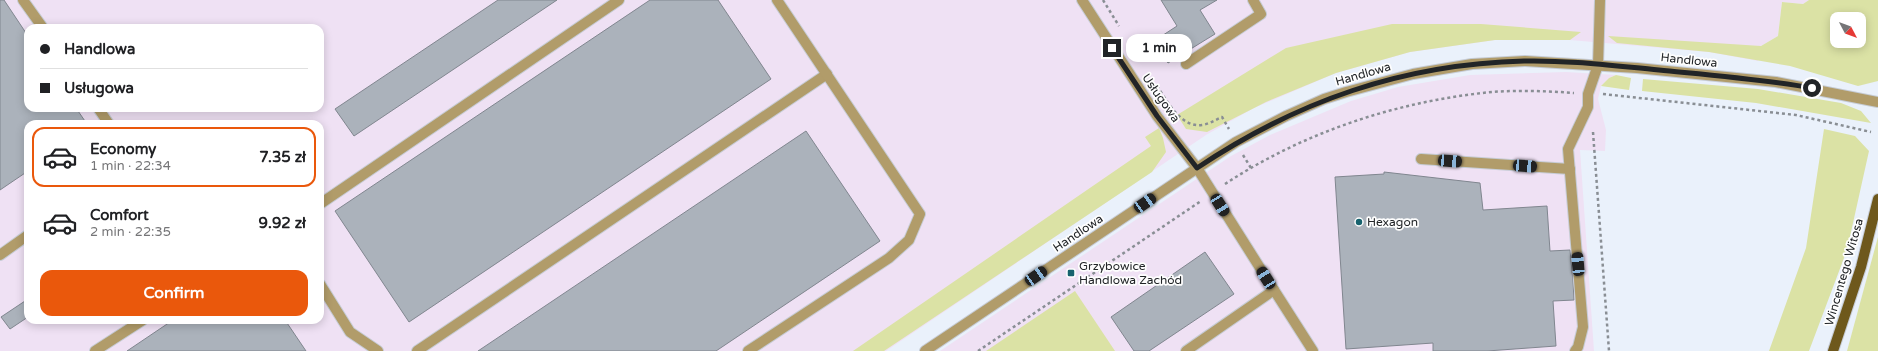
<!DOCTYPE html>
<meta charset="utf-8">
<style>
:root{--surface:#fff;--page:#f2f2f2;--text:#202124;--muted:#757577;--line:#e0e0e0;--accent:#ea580c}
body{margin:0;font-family:"Varela Round",sans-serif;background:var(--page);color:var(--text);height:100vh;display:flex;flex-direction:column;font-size:15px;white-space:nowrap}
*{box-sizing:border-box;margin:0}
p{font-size:13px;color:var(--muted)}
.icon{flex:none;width:22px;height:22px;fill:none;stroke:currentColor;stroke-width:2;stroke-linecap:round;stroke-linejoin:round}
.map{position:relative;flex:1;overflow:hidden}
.side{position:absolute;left:24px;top:120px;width:300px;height:204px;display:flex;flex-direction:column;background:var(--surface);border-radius:12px;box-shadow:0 2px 10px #0003}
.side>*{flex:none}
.hud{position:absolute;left:24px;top:24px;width:300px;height:88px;border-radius:12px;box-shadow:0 2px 10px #0003;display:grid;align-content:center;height:88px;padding:0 16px;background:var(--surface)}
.needle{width:26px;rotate:131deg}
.fabs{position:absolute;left:1830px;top:12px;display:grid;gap:8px}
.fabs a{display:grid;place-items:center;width:36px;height:36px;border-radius:8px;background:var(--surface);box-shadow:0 2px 10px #0003;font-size:20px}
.end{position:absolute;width:18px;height:18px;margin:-9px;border:5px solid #212427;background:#fff;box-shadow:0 0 0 2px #fff}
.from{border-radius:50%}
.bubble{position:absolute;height:28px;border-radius:12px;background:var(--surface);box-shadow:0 2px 10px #0003;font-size:13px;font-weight:700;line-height:28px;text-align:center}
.car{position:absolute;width:12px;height:24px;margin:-12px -6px;border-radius:5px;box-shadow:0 0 3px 1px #0007;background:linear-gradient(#222 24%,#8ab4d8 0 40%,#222 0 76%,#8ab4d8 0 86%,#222 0)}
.hud b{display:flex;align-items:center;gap:14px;height:38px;font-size:15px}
.hud b+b{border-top:1px solid var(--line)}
.hud i{width:10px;height:10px;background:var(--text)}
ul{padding:7px 0 0;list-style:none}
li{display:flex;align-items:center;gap:12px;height:60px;margin:0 8px 6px;padding:0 8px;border:2px solid transparent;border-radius:12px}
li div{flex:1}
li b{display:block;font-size:15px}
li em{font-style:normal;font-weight:700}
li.on{border-color:var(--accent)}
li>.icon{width:36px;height:36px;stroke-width:1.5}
.button{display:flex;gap:8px;margin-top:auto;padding:8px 16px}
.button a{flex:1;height:46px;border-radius:12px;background:var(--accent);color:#fff;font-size:16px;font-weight:700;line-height:46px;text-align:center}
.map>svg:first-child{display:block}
</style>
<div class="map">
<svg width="1878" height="351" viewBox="0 0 1878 351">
<rect width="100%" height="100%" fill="#eaf1fb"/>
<g fill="#efe1f4" fill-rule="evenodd">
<path d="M 0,0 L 1809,0 L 1803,4 L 1782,2 L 1778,36 L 1761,46 L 1758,61 L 1709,52 L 1570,40 L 1495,40 L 1410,52 L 1336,73 L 1254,108 L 1206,135 L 886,351 L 0,351 ZM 28,28 L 320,28 L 320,108 L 28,108 ZM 28,124 L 320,124 L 320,320 L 28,320 Z"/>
<path d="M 1566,72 L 1616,75 L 1609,78 L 1601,86 L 1598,99 L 1606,130 L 1605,151 L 1580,150 L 1594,351 L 940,351 L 1231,156 L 1270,135 L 1351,101 L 1398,87 L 1470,75 Z"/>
</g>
<g fill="#dbe2a5" fill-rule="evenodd">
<path d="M 1809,0 L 1878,0 L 1878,81 L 1858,86 L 1790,66 L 1709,52 L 1617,43 L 1608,36 L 1761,46 L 1778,36 L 1782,2 L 1803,4 ZM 1837,19 L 1859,19 L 1859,41 L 1837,41 Z"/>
<path d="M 1392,24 L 1481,24 L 1581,32 L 1570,40 L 1495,40 L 1410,52 L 1336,73 L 1266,102 L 1207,132 L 1186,129 L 1177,115 L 1286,48 Z"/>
<path d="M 1616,75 L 1631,78 L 1629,90 L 1601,86 L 1609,78 Z"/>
<path d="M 1643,79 L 1758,89 L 1841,103 L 1861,111 L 1871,123 L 1756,103 L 1642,91 Z"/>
<path d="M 1159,128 L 1163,138 L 1166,152 L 1152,172 L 884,351 L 853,351 L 1151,146 L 1145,137 Z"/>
<path d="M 1824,129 L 1855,136 L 1869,151 L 1847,250 L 1809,351 L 1769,351 L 1806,248 Z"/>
<path d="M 1878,237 L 1878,351 L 1847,351 Z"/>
<path d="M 1075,291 L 1115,351 L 986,351 Z"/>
</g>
<g fill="#abb2bb" stroke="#80868f">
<path d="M 0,0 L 4,0 L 28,36 L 28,108 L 76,108 L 87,124 L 28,124 L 28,171 L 0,190 Z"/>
<path d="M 498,0 L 557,0 L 354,136 L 335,109 Z"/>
<path d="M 650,0 L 718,0 L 771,79 L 409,322 L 335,211 Z"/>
<path d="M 1161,0 L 1217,0 L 1200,10 L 1215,34 L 1168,63 L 1154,41 L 1177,26 Z"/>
<path d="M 806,131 L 880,241 L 716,351 L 478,351 Z"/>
<path d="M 1384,172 L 1480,183 L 1483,210 L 1547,206 L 1550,251 L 1570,250 L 1573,281 L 1574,300 L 1553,301 L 1556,346 L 1487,351 L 1433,351 L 1433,343 L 1346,349 L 1335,177 L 1384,174 Z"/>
<path d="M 1205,252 L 1234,294 L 1149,351 L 1134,351 L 1111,317 Z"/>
<path d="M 28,299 L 28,317 L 10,329 L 1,317 Z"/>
<path d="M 173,320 L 285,320 L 306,351 L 127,351 Z"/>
</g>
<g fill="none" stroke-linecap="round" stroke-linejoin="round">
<defs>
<g id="minor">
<path d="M 23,0 L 43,28"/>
<path d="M 1082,0 L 1157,116 L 1197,168 L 1274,290 L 1186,351"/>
<path d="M 1186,64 L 1261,14 L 1253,0"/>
<path d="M 98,108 L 109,124"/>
<path d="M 1421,159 L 1570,169"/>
<path d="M 320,204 L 619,0"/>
<path d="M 0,255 L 28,235"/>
<path d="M 320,284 L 350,332 L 378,351"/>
<path d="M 1274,290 L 1313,351"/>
<path d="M 95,351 L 143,320"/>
<path d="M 417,351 L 827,74"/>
<path d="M 748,351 L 889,258 L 909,240 L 920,214 L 777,0"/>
<path d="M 925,351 L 1236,142 L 1286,116 L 1324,99 L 1346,92 L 1413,74 L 1472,64 L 1525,61 L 1637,68 L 1776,82 L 1878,102"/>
<path d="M 1575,351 L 1578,347 L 1583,327 L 1568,149 L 1588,107 L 1588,94 L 1598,65 L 1600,0"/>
</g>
<path id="major" d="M 1833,351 L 1861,267 L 1878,199"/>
</defs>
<use href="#minor" stroke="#c6ccd5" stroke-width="12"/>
<use href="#major" stroke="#c6ccd5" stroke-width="12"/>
<g stroke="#898e94" stroke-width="2.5" stroke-dasharray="3 3" stroke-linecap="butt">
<path d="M 1103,0 L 1119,26"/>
<path d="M 1157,86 C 1167,101 1181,128 1202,125 C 1209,124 1215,120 1222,117 L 1229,129"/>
<path d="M 1603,94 L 1796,115 L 1871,132"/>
<path d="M 1593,132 L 1609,351"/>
<path d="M 1243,155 L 1251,168"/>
<path d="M 1225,184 C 1304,132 1398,101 1492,92 C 1519,90 1547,91 1574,93"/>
<path d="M 978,351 L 1201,201"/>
</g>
<use href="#minor" stroke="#b19c6a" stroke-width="10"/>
<use href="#major" stroke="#6e581c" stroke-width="10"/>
</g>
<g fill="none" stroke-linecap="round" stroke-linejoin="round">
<path stroke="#212427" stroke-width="5" d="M 1112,48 L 1157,116 L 1197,168 C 1297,101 1403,64 1524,61 C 1569,60 1615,66 1659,70 C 1710,75 1761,79 1812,88"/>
</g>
<g fill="#17626e" stroke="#fefefe" stroke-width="1.5">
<circle cx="1359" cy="222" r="4"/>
<rect x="1067" y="269" width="8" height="8" rx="2"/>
</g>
<g text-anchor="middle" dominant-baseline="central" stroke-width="3.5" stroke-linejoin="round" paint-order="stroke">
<g font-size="12" fill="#212427" stroke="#fefefe">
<text transform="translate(1689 60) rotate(6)">Handlowa</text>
<text transform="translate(1363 74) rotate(-16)">Handlowa</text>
<text transform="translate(1161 98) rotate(55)">Usługowa</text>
<text transform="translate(1078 233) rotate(-34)">Handlowa</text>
<text transform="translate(1844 272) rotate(-74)">Wincentego Witosa</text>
</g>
<g font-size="12" fill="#212427" stroke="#fefefe" text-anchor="start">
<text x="1367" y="222">Hexagon</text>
<text x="1079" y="266">Grzybowice<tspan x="1079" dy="14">Handlowa Zachód</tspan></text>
</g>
</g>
</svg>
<div class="fabs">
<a><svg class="needle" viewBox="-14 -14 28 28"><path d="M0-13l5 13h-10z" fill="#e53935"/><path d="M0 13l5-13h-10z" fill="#757577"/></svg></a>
</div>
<i class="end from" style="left:1812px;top:88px"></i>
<i class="end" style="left:1112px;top:48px"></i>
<div class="bubble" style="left:1126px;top:34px;width:66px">1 min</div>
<i class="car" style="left:1450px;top:161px;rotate:94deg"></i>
<i class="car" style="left:1525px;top:166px;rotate:94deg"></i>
<i class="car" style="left:1145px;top:203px;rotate:56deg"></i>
<i class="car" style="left:1220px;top:205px;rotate:148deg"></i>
<i class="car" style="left:1578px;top:264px;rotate:355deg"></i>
<i class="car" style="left:1036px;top:276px;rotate:56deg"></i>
<i class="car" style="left:1266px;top:278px;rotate:328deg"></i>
<div class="hud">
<b><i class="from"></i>Handlowa</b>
<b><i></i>Usługowa</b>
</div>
<section class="side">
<ul>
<li class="on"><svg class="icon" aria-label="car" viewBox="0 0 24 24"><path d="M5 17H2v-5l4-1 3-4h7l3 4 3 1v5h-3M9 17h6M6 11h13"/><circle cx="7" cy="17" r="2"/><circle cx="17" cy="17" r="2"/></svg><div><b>Economy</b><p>1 min · 22:34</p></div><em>7.35 zł</em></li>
<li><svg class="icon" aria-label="car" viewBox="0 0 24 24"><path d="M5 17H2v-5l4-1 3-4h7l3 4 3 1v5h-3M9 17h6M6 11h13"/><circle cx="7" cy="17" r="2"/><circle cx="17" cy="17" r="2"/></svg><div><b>Comfort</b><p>2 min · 22:35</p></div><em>9.92 zł</em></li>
</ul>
<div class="button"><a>Confirm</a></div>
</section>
</div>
